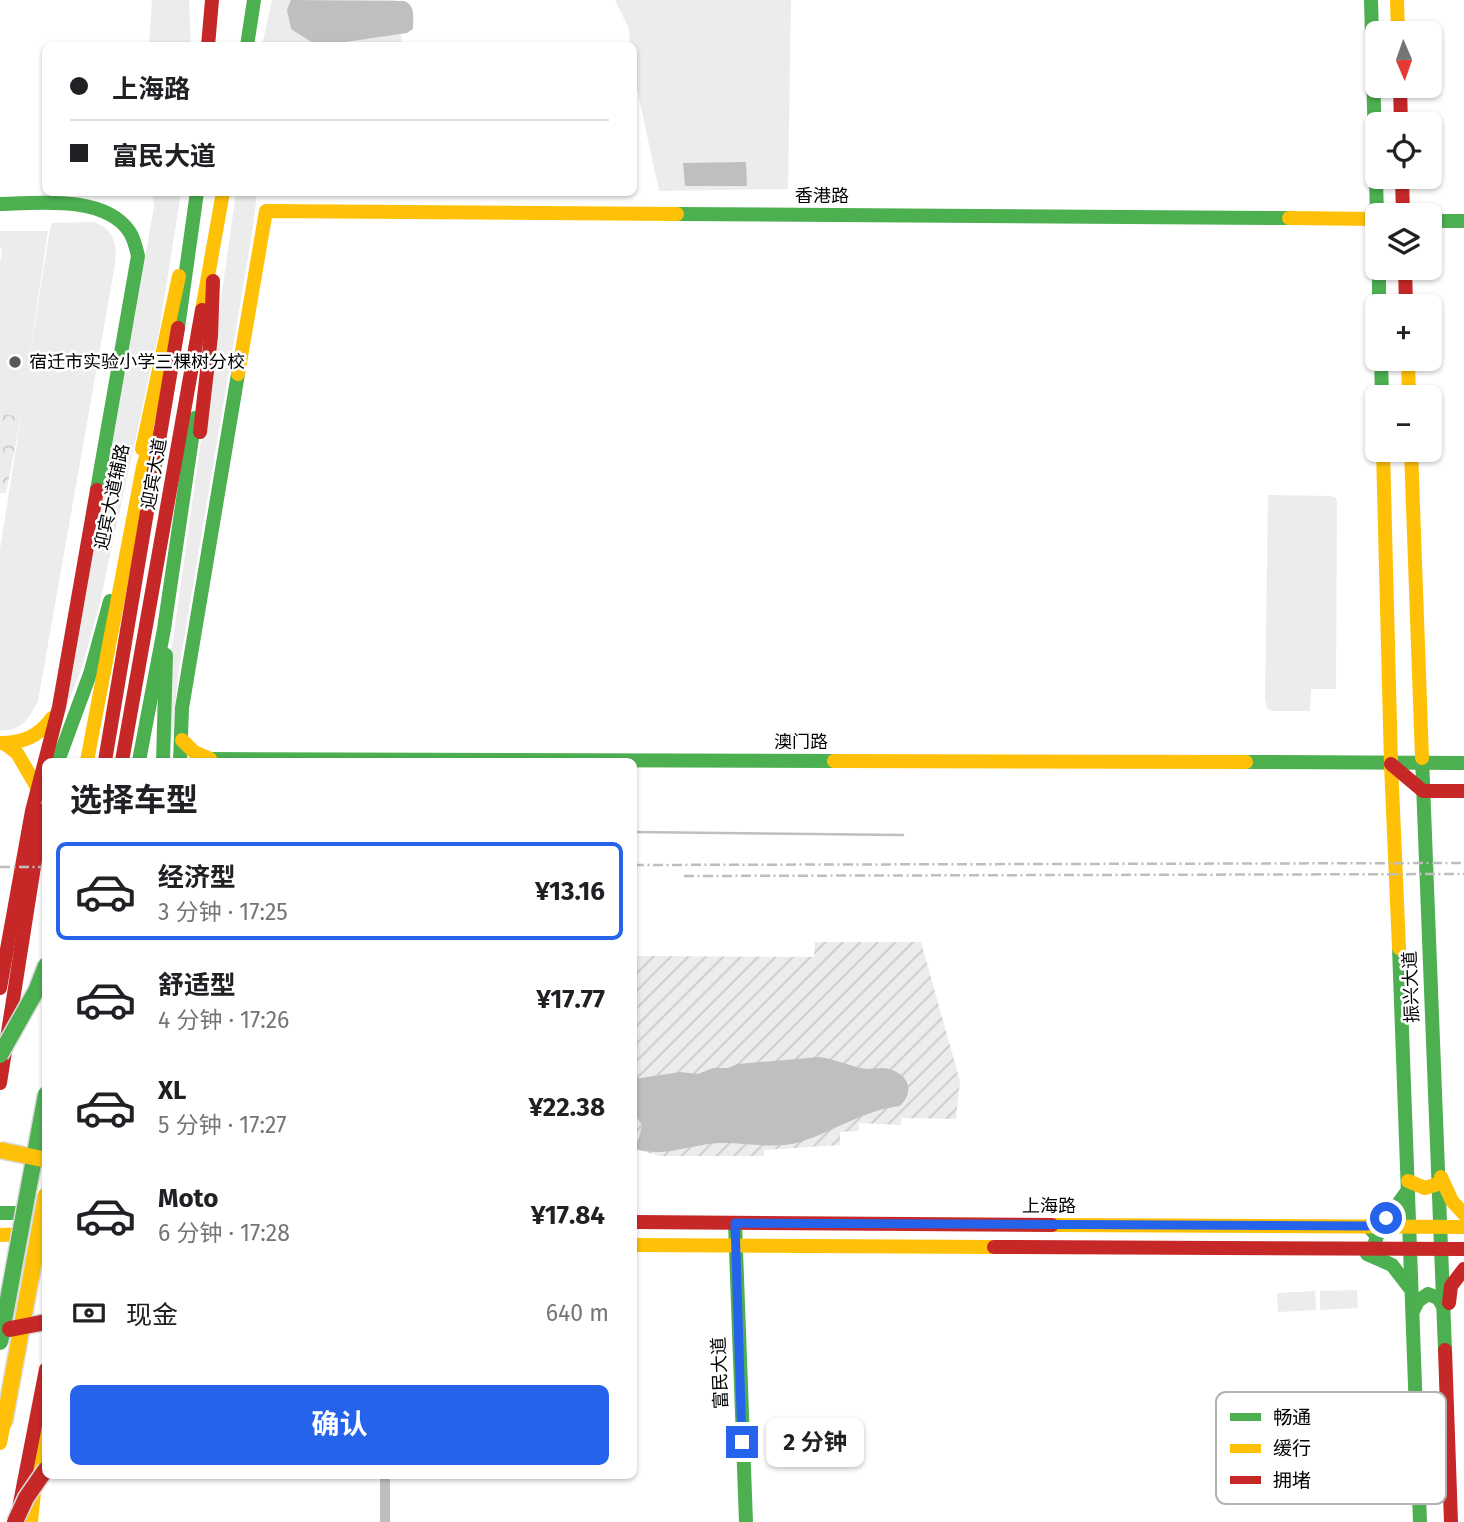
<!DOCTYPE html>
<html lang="zh">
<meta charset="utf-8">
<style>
:root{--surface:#fff;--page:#f6f6f6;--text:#202124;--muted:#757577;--line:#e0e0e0;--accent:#2563eb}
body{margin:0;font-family:"Fira Sans","Noto Sans SC",sans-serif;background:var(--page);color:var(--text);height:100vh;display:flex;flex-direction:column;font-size:26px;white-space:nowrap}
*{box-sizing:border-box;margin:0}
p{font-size:23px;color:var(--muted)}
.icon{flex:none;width:38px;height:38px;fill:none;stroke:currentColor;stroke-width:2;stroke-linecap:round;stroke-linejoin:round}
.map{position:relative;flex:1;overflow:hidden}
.drawer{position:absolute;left:42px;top:758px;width:595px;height:721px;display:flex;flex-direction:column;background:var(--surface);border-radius:10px;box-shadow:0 2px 5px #0004}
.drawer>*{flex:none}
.top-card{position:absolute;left:42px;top:42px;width:595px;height:154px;border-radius:10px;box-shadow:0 2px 5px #0004;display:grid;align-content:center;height:154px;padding:0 28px;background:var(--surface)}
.needle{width:46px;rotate:178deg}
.fabs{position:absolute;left:1365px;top:21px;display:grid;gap:14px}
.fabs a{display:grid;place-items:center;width:77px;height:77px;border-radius:10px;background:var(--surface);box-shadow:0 2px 5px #0004;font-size:35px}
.end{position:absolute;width:32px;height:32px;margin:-16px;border:9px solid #2563eb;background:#fff;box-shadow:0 0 0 4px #fff}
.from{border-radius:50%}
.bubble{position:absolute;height:49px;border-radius:10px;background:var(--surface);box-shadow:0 2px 5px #0004;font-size:23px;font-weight:700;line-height:49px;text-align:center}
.top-card b{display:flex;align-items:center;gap:24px;height:66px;font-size:26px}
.top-card b+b{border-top:2px solid var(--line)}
.top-card i{width:18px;height:18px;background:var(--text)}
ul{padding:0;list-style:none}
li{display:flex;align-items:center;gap:21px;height:98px;margin:0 14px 10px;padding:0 14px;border:4px solid transparent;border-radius:10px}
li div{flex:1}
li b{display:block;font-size:26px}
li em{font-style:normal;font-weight:700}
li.selected{border-color:var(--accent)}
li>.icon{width:63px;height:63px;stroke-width:1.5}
h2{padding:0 28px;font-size:32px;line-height:84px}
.pay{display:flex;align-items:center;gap:18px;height:77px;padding:0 28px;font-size:26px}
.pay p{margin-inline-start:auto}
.action{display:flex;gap:14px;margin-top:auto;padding:14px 28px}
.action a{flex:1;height:80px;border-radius:10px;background:var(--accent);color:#fff;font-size:28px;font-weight:700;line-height:80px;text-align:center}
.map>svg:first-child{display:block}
</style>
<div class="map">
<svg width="1464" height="1522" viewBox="0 0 1464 1522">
<defs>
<pattern id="park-crowns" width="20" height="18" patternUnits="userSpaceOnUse" patternTransform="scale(1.75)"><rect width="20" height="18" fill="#ececec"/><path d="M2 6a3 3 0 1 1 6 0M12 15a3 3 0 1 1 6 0" fill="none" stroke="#c9c9c9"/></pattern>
<pattern id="garden-furrows" width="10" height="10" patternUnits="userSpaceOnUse" patternTransform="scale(1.75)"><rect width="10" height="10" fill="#ececec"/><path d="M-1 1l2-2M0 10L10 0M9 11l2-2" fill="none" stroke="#c9c9c9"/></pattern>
</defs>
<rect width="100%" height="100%" fill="#fff"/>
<g fill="#ececec">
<path d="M 152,0 L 189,0 L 191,45 L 149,45 Z"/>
<path d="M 272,0 L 397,0 L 402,45 L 262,46 Z"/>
<path d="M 615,0 L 791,0 L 788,189 L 659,191 L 634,75 L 634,46 L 630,45 L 629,29 Z"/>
<path d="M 152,193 L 181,193 L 159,331 L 99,606 L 81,670 L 66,708 L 154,207 Z"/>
<path d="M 236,193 L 257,193 L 253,227 L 179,669 L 171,747 L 171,653 Z"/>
<path d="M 93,222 C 115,229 117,244 115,264 L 38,701 C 29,718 22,732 0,730 L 0,549 L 21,417 L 0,413 L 0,263 L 2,249 L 0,248 L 0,231 L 48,231 L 28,367 L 50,229 L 52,223 Z"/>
<path d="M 1268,495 L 1331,496 L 1336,498 L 1337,501 L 1336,689 L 1311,689 L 1310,711 L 1273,711 L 1267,708 L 1265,699 Z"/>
<path d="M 1357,1290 L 1358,1308 L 1320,1310 L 1320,1291 Z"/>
<path d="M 1315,1291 L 1316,1310 L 1278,1312 L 1277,1293 Z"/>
</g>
<path fill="url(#park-crowns)" d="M 0,413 L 21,417 L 6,493 L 0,493 Z"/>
<path fill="url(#garden-furrows)" d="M 815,942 L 921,942 L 960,1081 L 956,1119 L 901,1118 L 901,1125 L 859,1123 L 859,1131 L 840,1132 L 840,1145 L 764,1150 L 764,1156 L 660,1156 L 634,1149 L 634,956 L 814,957 Z"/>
<g fill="#bfbfbf">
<path d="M 291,0 L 404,1 C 416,5 413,19 413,29 L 407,33 L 318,46 L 291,29 L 287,10 Z"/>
<path d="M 746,162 L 747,186 L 685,186 L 683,163 Z"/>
<path d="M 819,1057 C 836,1059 850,1067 867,1069 C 875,1069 882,1067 889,1069 C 910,1075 914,1092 900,1106 C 864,1110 835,1131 800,1142 C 773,1150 747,1142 720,1143 C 691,1144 665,1158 636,1149 L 634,1146 L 639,1138 L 642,1125 L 634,1114 L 634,1079 L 680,1072 L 698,1074 L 713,1068 L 728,1068 L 738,1064 Z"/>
</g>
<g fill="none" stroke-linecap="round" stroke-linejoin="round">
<path stroke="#bfbfbf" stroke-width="2.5" d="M 634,832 L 903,835"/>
<path stroke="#bebebe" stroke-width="10" d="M 385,1522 L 385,1475"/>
<g stroke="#4caf50" stroke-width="14">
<path d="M 1371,0 L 1377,215"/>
<path d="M 247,46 L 254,0"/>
<path d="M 0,204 C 37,203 104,195 129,231 C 134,238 136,247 138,256 L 97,490"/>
<path d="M 677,214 L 1289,218"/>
<path d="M 1430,221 L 1464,221"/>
<path d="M 1379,268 L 1379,306"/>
<path d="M 178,328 L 197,192"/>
<path d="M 1381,359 L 1382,397"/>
<path d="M 1422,758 L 1445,1350"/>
<path d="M 58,761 L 90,674 L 110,601"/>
<path d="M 139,761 L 164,629 L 195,418"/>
<path d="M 163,761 L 166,655"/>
<path d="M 180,761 L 182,708 L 238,374"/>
<path d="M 204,761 L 210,759 L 834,761"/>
<path d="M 1246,762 L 1464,763"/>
<path d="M 1399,948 L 1420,1522"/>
<path d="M 0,1213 L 34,1213"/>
<path d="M 735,1223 L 746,1522"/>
<path d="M 1373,1249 L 1377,1236 L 1368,1226 L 1392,1212 L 1408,1190"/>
<path d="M 1367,1254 L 1392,1265 L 1409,1287"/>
<path d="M 1413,1311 L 1418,1301 L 1428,1294 L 1438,1298 L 1443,1306"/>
</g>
<g stroke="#ffc107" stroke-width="14">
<path d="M 1397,0 L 1398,33"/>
<path d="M 1289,218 L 1377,219"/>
<path d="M 202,310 L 223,192"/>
<path d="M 1408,359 L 1409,397"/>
<path d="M 238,374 L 266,211 L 677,214"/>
<path d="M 142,449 L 179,276"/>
<path d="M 1383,450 L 1391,764 L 1399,948"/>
<path d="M 1411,450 L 1422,758"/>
<path d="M 182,740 L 194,752 L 210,759"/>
<path d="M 0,743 C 23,743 38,737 52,718"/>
<path d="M 4,743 L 17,753 L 38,789"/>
<path d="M 87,761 L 143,467 L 152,437"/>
<path d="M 834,761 L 1246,762"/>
<path d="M 1441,1177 L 1452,1201 L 1464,1214"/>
<path d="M 1408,1181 L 1425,1188 L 1438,1184"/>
<path d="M 1052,1225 L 1464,1227"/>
<path d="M 0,1235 L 30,1234"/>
<path d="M 634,1245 L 994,1247"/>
<path d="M 0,1443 L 4,1423"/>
<path d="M 31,1522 L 40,1434"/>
</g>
<g stroke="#c62828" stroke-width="14">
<path d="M 208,46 L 212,0"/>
<path d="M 1400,86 L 1401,124"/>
<path d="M 1402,177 L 1403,215"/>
<path d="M 1405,268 L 1406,306"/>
<path d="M 200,432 L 211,336 L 213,281"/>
<path d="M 105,761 L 178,328"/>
<path d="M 122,761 L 202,310"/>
<path d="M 1391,764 L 1423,791 L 1464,791"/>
<path d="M 0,988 L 32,811 L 59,707 L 97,490"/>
<path d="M 0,1083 L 36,854 L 46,809"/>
<path d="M 634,1222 L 1052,1225"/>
<path d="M 994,1247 L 1464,1249"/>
<path d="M 1449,1303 L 1451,1286 L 1464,1269"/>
<path d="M 1445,1350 L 1451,1522"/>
<path d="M 19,1508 L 46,1369"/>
</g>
<g stroke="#bebebe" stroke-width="2.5" stroke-dasharray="10 3.5 2 3.5" stroke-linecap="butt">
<path d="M 634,865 L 1464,863"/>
<path d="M 0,867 L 46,867"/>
<path d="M 684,876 L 1464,874"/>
</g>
<defs>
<g id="fast-bridge">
<path d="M 0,1055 L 36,991 L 46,965"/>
<path d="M 0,1342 L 46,1094"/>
</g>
<g id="slow-bridge">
<path d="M 0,1150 L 42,1159"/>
<path d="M 4,1423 L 46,1195"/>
</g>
<g id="jam-bridge">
<path d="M 10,1329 L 46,1322"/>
<path d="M 15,1522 L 26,1498 L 46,1469"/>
</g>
</defs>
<use href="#fast-bridge" stroke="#dbdbdb" stroke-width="19" stroke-linecap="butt"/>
<use href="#slow-bridge" stroke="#dbdbdb" stroke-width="19" stroke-linecap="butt"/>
<use href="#jam-bridge" stroke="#dbdbdb" stroke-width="19" stroke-linecap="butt"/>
<use href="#fast-bridge" stroke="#4caf50" stroke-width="16"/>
<use href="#slow-bridge" stroke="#ffc107" stroke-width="16"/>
<use href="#jam-bridge" stroke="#c62828" stroke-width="16"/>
</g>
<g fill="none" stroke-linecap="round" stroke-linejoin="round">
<path stroke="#2563eb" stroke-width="9" d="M 742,1442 L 735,1223 L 1368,1226 L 1386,1218"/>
</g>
<circle fill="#595959" stroke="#fff" stroke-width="2.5" cx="15" cy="362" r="7"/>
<g text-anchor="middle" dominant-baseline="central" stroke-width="5" stroke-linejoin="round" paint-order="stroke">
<g font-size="18" fill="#000" stroke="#fff">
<text x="822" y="196">香港路</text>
<text transform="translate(154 474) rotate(-80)">迎宾大道</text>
<text transform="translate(112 497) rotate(-78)">迎宾大道辅路</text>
<text x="801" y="742">澳门路</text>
<text transform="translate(1411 987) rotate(-92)">振兴大道</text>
<text x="1049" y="1206">上海路</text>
<text transform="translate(720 1373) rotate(-92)">富民大道</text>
</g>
<g font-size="18" fill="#000" stroke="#fff" text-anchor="start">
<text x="29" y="362">宿迁市实验小学三棵树分校</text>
</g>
</g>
<rect x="1216" y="1392" width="230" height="112" rx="10" fill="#fff" stroke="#b2b2b2" stroke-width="2"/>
<rect x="1230" y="1413" width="31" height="8" fill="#4caf50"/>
<rect x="1230" y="1444" width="31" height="9" fill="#ffc107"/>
<rect x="1230" y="1476" width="31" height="8" fill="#c62828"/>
<g font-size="19" fill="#000">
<text x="1273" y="1424">畅通</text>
<text x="1273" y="1455">缓行</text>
<text x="1273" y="1487">拥堵</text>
</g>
</svg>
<div class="fabs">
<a><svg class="needle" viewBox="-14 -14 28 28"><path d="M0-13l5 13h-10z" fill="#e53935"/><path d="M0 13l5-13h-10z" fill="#757577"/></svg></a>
<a><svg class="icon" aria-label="locate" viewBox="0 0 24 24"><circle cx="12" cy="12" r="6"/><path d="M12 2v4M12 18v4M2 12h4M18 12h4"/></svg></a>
<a><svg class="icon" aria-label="layers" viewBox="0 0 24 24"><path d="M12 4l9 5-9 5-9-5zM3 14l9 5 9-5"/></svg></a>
<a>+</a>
<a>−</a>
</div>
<i class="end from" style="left:1386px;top:1218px"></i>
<i class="end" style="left:742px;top:1442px"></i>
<div class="bubble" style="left:766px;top:1418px;width:98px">2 分钟</div>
<div class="top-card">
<b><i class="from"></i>上海路</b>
<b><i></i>富民大道</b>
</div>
<section class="drawer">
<h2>选择车型</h2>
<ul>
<li class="selected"><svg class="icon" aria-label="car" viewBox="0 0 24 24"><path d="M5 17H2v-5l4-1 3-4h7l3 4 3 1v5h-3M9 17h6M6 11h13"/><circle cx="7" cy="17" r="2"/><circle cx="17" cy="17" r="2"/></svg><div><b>经济型</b><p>3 分钟 · 17:25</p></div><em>¥13.16</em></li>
<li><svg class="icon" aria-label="car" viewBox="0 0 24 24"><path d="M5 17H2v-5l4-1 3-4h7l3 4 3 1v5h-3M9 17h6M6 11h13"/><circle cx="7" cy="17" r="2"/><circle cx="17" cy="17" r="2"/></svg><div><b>舒适型</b><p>4 分钟 · 17:26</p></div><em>¥17.77</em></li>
<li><svg class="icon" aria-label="car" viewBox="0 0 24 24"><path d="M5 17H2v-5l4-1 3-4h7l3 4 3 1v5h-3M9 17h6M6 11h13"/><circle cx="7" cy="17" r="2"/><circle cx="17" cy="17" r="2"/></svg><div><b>XL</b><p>5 分钟 · 17:27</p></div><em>¥22.38</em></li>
<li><svg class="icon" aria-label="car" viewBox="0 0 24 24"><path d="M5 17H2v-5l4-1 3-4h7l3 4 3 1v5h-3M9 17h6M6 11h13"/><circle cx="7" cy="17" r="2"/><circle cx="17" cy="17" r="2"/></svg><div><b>Moto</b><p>6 分钟 · 17:28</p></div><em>¥17.84</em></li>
</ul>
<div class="pay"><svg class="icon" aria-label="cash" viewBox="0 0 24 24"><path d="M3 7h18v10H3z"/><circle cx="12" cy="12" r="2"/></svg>现金<p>640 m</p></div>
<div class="action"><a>确认</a></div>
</section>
</div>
